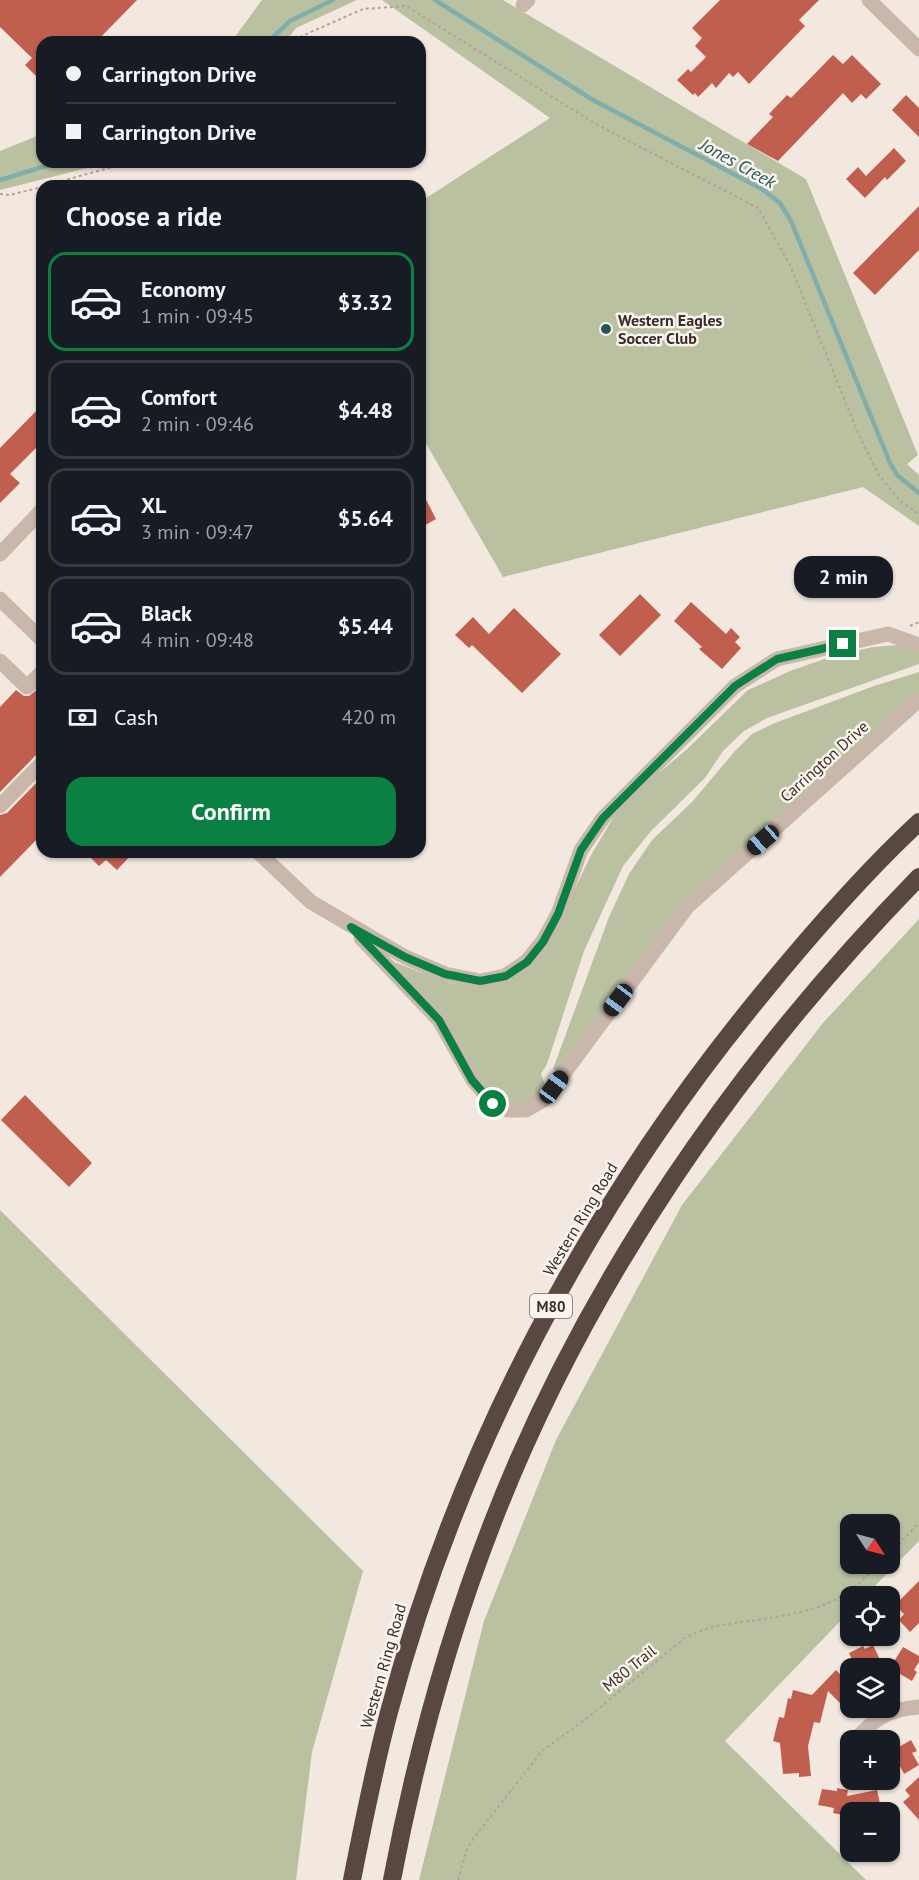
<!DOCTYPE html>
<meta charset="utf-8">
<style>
:root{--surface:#171b24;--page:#242831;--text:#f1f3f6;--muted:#9ea1a6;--line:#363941;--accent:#0b8043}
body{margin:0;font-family:"PT Sans",sans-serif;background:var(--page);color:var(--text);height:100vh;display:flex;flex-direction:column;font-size:22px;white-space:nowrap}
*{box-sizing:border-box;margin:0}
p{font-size:20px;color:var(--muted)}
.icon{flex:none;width:33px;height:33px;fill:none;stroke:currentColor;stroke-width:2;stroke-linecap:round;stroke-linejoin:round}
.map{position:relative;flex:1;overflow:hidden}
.panel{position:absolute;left:36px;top:180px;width:390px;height:678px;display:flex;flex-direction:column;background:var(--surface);border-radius:18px;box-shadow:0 2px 4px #0004}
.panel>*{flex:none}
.hud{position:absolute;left:36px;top:36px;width:390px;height:132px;border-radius:18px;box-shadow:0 2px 4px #0004;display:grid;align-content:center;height:132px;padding:0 30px;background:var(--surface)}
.needle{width:39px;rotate:126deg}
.controls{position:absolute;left:840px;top:1514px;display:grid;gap:12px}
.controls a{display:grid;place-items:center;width:60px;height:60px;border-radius:12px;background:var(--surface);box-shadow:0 2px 4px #0004;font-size:30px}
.end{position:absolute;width:27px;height:27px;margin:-14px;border:8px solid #0b8043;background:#fff;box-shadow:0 0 0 3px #fff}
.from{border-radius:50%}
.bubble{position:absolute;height:42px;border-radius:18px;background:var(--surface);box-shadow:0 2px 4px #0004;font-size:20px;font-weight:700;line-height:42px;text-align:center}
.car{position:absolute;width:18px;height:36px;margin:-18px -9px;border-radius:8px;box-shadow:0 0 4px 2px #0007;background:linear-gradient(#222 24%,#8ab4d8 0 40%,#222 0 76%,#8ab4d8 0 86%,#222 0)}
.hud b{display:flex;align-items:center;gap:21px;height:57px;font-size:22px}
.hud b+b{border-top:2px solid var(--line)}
.hud i{width:15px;height:15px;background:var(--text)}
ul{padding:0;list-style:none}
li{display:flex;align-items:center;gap:18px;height:99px;margin:0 12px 9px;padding:0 18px;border:3px solid var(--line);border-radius:18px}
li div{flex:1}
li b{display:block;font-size:22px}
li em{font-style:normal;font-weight:700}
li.active{border-color:var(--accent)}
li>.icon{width:54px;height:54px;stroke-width:1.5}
h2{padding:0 30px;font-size:27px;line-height:72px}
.pay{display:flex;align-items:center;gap:15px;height:66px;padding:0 30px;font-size:22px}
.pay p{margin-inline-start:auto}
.action{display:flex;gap:12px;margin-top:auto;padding:12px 30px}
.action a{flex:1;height:69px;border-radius:18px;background:var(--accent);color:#fff;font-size:24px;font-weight:700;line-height:69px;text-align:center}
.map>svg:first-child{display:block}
</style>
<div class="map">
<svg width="919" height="1880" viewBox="0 0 919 1880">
<rect width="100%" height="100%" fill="#f2e8e0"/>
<g fill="#b9c1a0" fill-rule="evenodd">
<path d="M 262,0 L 357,0 L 296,28 L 285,42 L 231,42 Z"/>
<path d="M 382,0 L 503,0 L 806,179 L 918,455 L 907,464 L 919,475 L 919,526 L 863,487 L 503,577 L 420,433 L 420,202 L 550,118 Z"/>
<path d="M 42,134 L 42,162 L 111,162 L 0,190 L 0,151 Z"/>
<path d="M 899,645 L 919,652 L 919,664 L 767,718 L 744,731 L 723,751 L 705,778 L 651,831 L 623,866 L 584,951 L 547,1064 L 541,1074 L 548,1092 L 526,1110 L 493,1104 L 391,961 L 450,983 L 474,986 L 521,972 L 572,895 L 590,857 L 610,823 L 630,797 L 685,751 L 748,690 L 790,671 L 833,656 L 873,647 Z"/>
<path d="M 919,672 L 919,700 L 711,883 L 563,1075 L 553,1069 L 609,917 L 629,874 L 652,840 L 692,802 L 735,751 L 752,734 L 775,723 L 874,686 Z"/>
<path d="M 919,919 L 919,1541 L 865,1596 L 850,1596 L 850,1611 L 725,1741 L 866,1880 L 419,1880 L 484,1621 L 556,1440 L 682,1205 L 823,1023 ZM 850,1524 L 890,1524 L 890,1563 L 850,1563 Z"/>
<path d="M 0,1210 L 363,1571 L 312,1752 L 296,1880 L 0,1880 Z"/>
</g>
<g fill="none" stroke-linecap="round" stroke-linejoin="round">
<g stroke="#7faeac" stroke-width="4.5">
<path d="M 435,0 L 593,100 L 762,189 L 780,203 L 791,221 L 890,463 L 897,475 L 919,493"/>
<path d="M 268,42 L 290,21 L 333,0"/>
<path d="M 0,180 L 58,162"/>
</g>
</g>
<g fill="#c15f4f">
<path d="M 0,0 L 137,0 L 96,42 L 42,42 L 42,82 L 25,65 L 32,58 L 0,27 Z"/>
<path d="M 720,0 L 819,0 L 799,20 L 805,26 L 749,84 L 738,72 L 733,77 L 729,73 L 716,88 L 712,83 L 698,97 L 695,93 L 693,95 L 677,80 L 688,69 L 691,72 L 706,57 L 695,46 L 702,38 L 692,28 Z"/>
<path d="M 833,55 L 843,64 L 852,55 L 881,84 L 866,99 L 861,94 L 852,103 L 843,93 L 778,161 L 747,144 L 773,117 L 769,114 L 787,95 L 791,98 Z"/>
<path d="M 906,95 L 919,108 L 919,137 L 892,110 Z"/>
<path d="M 894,148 L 906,161 L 887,180 L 885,177 L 865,198 L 846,179 L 858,167 L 866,176 Z"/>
<path d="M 919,206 L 919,250 L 875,295 L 853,273 Z"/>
<path d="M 42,405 L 42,442 L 10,474 L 20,483 L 0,503 L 0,448 Z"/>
<path d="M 420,488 L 436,519 L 420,528 Z"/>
<path d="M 640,594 L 661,615 L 620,656 L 599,635 Z"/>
<path d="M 691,602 L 726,634 L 731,628 L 740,637 L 735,642 L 741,648 L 722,669 L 699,649 L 702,647 L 674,621 Z"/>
<path d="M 514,608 L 561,654 L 522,693 L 472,645 L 469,648 L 455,635 L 473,617 L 489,634 Z"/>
<path d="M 39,688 L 42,691 L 42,754 L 35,756 L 0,792 L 0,707 L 16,690 L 24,696 L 29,696 Z"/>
<path d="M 42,777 L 42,834 L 0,877 L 0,815 L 7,813 Z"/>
<path d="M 85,852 L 134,852 L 117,870 L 106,860 L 99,866 Z"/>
<path d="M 25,1095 L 92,1163 L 69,1187 L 1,1120 Z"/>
<path d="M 919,1581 L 919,1623 L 910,1632 L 899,1620 L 904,1614 L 895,1605 Z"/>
<path d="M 873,1645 L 884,1668 L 856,1668 L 849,1653 L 863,1646 L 865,1649 Z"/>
<path d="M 903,1647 L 919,1656 L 919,1662 L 914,1670 L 917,1672 L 912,1681 L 890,1668 Z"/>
<path d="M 836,1670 L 850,1684 L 850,1695 L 841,1704 L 828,1691 L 820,1723 L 814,1722 L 808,1746 L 811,1776 L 799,1777 L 799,1773 L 783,1774 L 780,1743 L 773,1741 L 779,1717 L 784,1718 L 788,1698 L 791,1699 L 793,1690 L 812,1695 Z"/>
<path d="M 911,1740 L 917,1751 L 912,1753 L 919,1765 L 904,1774 L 900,1766 L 890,1772 L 890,1752 Z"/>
<path d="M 919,1777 L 919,1820 L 903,1802 L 910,1796 L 905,1790 Z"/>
<path d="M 837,1788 L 848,1790 L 847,1796 L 877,1790 L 882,1812 L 844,1812 L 843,1815 L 833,1813 L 834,1808 L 818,1805 L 822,1789 L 837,1791 Z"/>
</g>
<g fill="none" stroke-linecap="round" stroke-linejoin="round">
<g stroke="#b6a196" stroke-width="2" stroke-dasharray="3 3" stroke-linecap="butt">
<path d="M 296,42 L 302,36 L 363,9 L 406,6 L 596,124 L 758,208 L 790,265 L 858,433 L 879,475 L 900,501 L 919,514"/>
<path d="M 44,186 L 130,162"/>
<path d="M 0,194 L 10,195 L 42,187"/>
<path d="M 910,626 L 919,622"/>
<path d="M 890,1553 L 919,1523"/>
<path d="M 458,1880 L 466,1851 L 473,1839 L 542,1751 L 587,1718 L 685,1638 C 714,1622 738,1624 770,1618 C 793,1614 825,1608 845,1594 C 858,1585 869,1574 880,1563"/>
</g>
<g stroke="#cab7ac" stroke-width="15">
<path d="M 869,0 L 919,49"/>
<path d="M 523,5 L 528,0"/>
<path d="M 0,554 L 42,510"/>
<path d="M 0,599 L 42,640"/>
<path d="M 0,661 L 27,687 L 42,672"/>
<path d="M 0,806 L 42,763"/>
<path d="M 258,852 L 311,902 L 405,957 L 445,974 L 480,981 L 505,976 L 527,961 L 543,941 L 558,914 L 581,850 L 603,818 L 735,686 L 777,659 L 888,634 L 919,645"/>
<path d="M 361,938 L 439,1020 L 473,1080 L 493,1104 L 508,1110 L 526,1110 L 545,1099 L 687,907 L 919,700"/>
<path d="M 855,1740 C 875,1718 889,1709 919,1707"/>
</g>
<g stroke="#594742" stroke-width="18">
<path d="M 352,1880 C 363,1824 374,1768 389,1712 C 459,1449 589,1204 762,994 C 811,934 862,875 919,822"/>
<path d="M 392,1880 C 415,1758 447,1640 492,1524 C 585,1283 739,1061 919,877"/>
</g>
</g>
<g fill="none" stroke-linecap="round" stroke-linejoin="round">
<path stroke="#0b8043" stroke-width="8" d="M 493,1104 L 472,1080 L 439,1020 L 351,927 L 405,957 L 445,974 L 480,981 L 506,976 L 527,962 L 543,942 L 558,914 L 581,850 L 603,818 L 735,686 L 777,659 L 843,644"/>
</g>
<circle fill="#215857" stroke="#faf2ec" stroke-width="2" cx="606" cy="329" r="6"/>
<g text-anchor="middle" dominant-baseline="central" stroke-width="5" stroke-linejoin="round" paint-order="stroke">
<rect fill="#faf2ec" stroke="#726864" stroke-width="1.5" x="530" y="1294" width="42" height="24" rx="4.5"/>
<g font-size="15" font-weight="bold" fill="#382d2a">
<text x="551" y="1306">M80</text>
</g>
<g font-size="16" font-weight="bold" fill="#382d2a" stroke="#faf2ec" text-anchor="start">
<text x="618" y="320">Western Eagles<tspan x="618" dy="18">Soccer Club</tspan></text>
</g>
<g font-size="16" fill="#382d2a" stroke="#faf2ec">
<text transform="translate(824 761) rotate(-42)">Carrington Drive</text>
<text transform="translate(580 1219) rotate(-59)">Western Ring Road</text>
<text transform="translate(383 1666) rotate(-74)">Western Ring Road</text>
<text transform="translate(629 1668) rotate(-39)">M80 Trail</text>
</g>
<g font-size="18" font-style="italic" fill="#215857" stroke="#faf2ec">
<text transform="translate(738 163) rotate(29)">Jones Creek</text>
</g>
</g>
</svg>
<div class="controls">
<a><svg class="needle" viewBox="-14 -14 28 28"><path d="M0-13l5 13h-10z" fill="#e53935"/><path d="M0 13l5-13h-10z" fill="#9ea1a6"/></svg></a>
<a><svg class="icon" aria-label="locate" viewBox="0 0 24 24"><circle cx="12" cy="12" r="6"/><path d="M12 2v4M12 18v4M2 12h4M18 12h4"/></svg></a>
<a><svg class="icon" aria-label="layers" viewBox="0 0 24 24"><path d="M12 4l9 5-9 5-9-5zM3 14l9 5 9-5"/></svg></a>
<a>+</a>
<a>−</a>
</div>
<i class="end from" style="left:493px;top:1104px"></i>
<i class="end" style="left:843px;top:644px"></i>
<div class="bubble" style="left:794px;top:556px;width:99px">2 min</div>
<i class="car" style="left:763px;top:840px;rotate:229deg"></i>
<i class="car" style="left:618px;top:1000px;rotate:217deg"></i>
<i class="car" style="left:554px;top:1087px;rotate:36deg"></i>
<div class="hud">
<b><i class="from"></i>Carrington Drive</b>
<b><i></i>Carrington Drive</b>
</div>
<section class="panel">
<h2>Choose a ride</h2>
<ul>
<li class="active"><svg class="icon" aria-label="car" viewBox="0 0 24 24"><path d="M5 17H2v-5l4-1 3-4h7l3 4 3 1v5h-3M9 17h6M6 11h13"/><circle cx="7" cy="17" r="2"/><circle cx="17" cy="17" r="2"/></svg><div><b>Economy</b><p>1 min · 09:45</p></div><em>$3.32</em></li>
<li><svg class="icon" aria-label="car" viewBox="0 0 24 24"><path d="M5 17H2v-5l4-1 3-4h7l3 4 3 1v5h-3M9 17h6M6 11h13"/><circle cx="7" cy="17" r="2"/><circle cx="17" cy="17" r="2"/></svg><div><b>Comfort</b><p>2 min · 09:46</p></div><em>$4.48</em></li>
<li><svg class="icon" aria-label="car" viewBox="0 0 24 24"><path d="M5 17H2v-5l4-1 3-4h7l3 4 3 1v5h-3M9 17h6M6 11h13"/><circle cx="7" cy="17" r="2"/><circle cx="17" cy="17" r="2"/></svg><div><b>XL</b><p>3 min · 09:47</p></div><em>$5.64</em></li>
<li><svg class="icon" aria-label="car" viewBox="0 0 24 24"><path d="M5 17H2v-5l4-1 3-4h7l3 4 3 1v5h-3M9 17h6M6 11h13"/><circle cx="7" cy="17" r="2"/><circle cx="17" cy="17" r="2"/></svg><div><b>Black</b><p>4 min · 09:48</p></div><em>$5.44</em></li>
</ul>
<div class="pay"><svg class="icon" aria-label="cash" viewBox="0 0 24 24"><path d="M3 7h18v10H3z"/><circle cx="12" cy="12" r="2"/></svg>Cash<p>420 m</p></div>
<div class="action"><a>Confirm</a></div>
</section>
</div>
